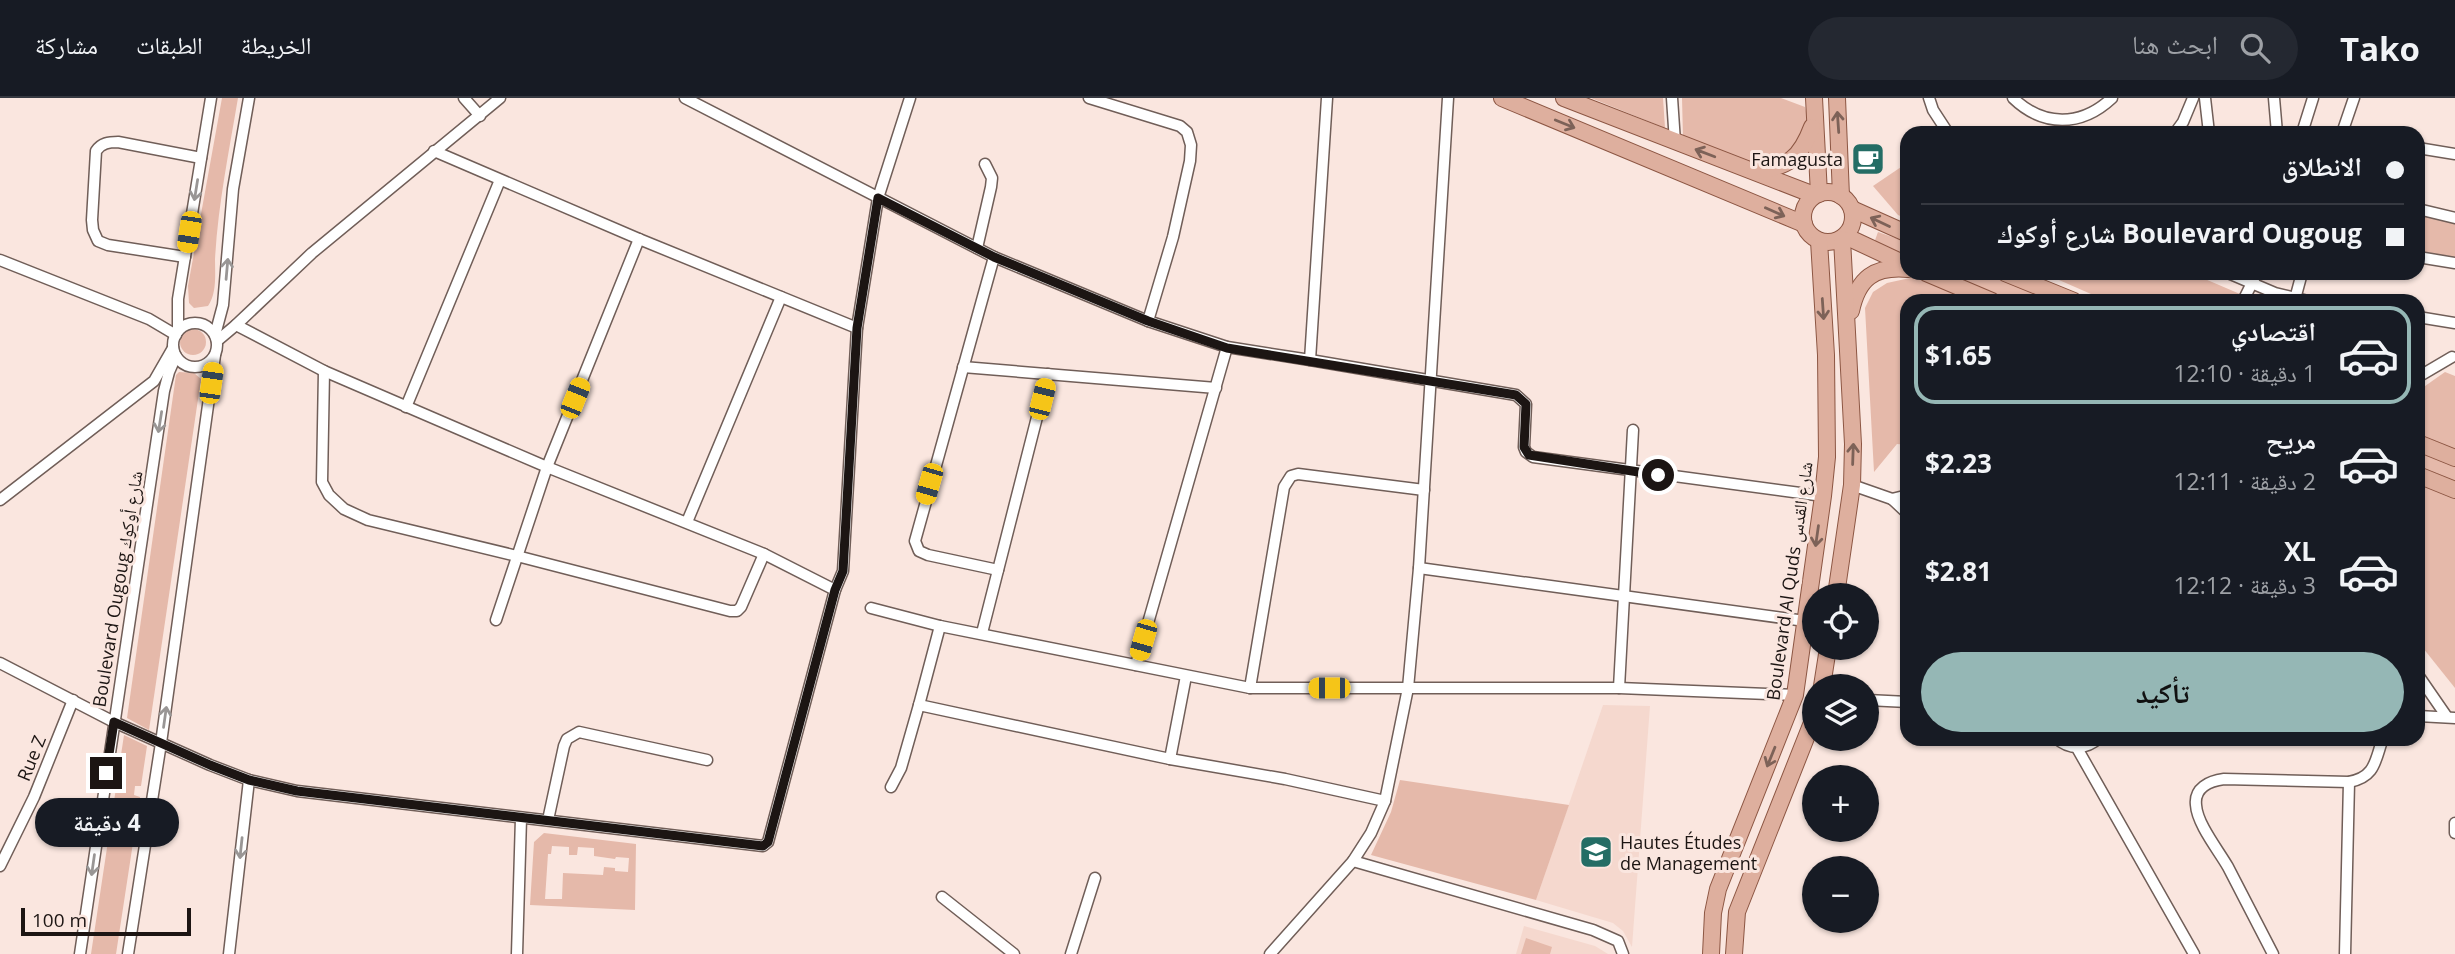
<!DOCTYPE html>
<html lang="ar">
<meta charset="utf-8">
<style>
:root{--surface:#171b24;--page:#242831;--text:#f1f3f6;--muted:#9ea1a6;--line:#363941;--accent:#95b7b5}
body{margin:0;font-family:"Open Sans","Noto Naskh Arabic",sans-serif;background:var(--page);color:var(--text);direction:rtl;height:100vh;display:flex;flex-direction:column;font-size:26px;white-space:nowrap}
*{box-sizing:border-box;margin:0}
p{font-size:23px;color:var(--muted)}
.icon{flex:none;width:38px;height:38px;fill:none;stroke:currentColor;stroke-width:2;stroke-linecap:round;stroke-linejoin:round}
.map{position:relative;flex:1;overflow:hidden;direction:ltr}
.details{position:absolute;left:1900px;top:196px;width:525px;height:452px;display:flex;flex-direction:column;background:var(--surface);border-radius:21px;box-shadow:0 2px 5px #0004;direction:rtl}
.details>*{flex:none}
.hud{position:absolute;left:1900px;top:28px;width:525px;height:154px;border-radius:21px;box-shadow:0 2px 5px #0004;direction:rtl;display:grid;align-content:center;height:154px;padding:0 21px;background:var(--surface)}
.fabs{position:absolute;left:1802px;top:485px;display:grid;gap:14px}
.fabs a{display:grid;place-items:center;width:77px;height:77px;border-radius:50%;background:var(--surface);box-shadow:0 2px 5px #0004;font-size:35px}
.scale{position:absolute;left:21px;bottom:18px;width:170px;box-sizing:border-box;padding-left:7px;border:4px solid #1c1513;border-top:0;font-size:19px;line-height:24px;white-space:nowrap;color:#1c1513;-webkit-text-stroke:5px #fae6df;paint-order:stroke}
.end{position:absolute;width:32px;height:32px;margin:-16px;border:9px solid #1c1513;background:#fff;box-shadow:0 0 0 4px #fff}
.from{border-radius:50%}
.bubble{position:absolute;height:49px;border-radius:24px;background:var(--surface);box-shadow:0 2px 5px #0004;font-size:23px;font-weight:700;line-height:49px;text-align:center;direction:rtl}
.car{position:absolute;width:21px;height:42px;margin:-21px -10px;border-radius:9px;box-shadow:0 0 5px 2px #0007;background:linear-gradient(#f5c518 24%,#345 0 40%,#f5c518 0 76%,#345 0 86%,#f5c518 0)}
.hud b{display:flex;align-items:center;gap:24px;height:66px;font-size:26px}
.hud b+b{border-top:2px solid var(--line)}
.hud i{width:18px;height:18px;background:var(--text)}
ul{padding:12px 0 0;list-style:none}
li{display:flex;align-items:center;gap:21px;height:98px;margin:0 14px 10px;padding:0 7px;border:4px solid transparent;border-radius:21px}
li div{flex:1}
li b{display:block;font-size:26px}
li em{font-style:normal;font-weight:700}
li.current{border-color:var(--accent)}
li>.icon{width:63px;height:63px;stroke-width:1.5}
.cta{display:flex;gap:14px;margin-top:auto;padding:14px 21px}
.cta a{flex:1;height:80px;border-radius:42px;background:var(--accent);color:#111;font-size:28px;font-weight:700;line-height:80px;text-align:center}
header{display:flex;align-items:center;gap:42px;box-sizing:border-box;height:98px;padding:0 35px;background:var(--surface);border-bottom:2px solid var(--line)}
header strong{font-size:33px}
nav{display:flex;gap:38px;margin-inline-start:auto;font-size:24px}
.search{width:490px;height:63px;background:var(--page);display:flex;align-items:center;gap:18px;box-sizing:border-box;padding:0 24px;border-radius:38px;color:var(--muted);font-size:26px}
.map>svg:first-child{display:block}
</style>
<header>
<strong>Tako</strong>
<div class="search"><svg class="icon" aria-label="search" viewBox="0 0 24 24"><circle cx="10" cy="10" r="6"/><path d="M15 15l6 6"/></svg>ابحث هنا</div>
<nav><a>الخريطة</a><a>الطبقات</a><a>مشاركة</a></nav>
</header>
<div class="map">
<svg width="2455" height="856" viewBox="0 0 2455 856">
<rect width="100%" height="100%" fill="#fae6df"/>
<g fill="#f5d8ce">
<path d="M 1603,607 L 1650,608 L 1632,849 L 1623,833 L 1613,825 L 1536,802 Z"/>
<path d="M 1524,828 L 1595,848 L 1608,856 L 1516,856 Z"/>
</g>
<g fill="#e5b9aa" fill-rule="evenodd">
<path d="M 222,0 L 238,0 C 229,53 218,107 215,161 C 215,176 217,195 208,208 L 194,210 L 189,205 L 188,188 Z"/>
<path d="M 1591,0 L 1663,0 L 1665,30 Z"/>
<path d="M 1682,0 L 1781,0 L 1805,9 C 1812,34 1798,45 1784,64 L 1757,67 L 1683,40 Z"/>
<path d="M 1907,65 L 1907,121 L 1898,117 L 1873,88 Z"/>
<path d="M 2418,116 L 2455,123 L 2455,161 L 2419,155 Z"/>
<path d="M 1878,134 L 1907,144 L 1907,162 L 1874,145 Z"/>
<path d="M 1940,175 L 1986,175 L 2055,203 L 2008,203 Z"/>
<path d="M 2043,175 L 2191,175 L 2240,196 L 2236,203 L 2107,203 Z"/>
<path d="M 1919,178 L 1980,203 L 1908,203 L 1907,347 L 1897,346 L 1874,374 L 1865,210 L 1873,194 L 1887,185 Z"/>
<circle cx="193" cy="244" r="13"/>
<path d="M 179,274 L 194,275 L 201,281 L 149,632 L 127,620 L 176,277 Z"/>
<path d="M 2445,274 L 2455,278 L 2455,355 L 2419,341 L 2418,293 Z"/>
<path d="M 2418,351 L 2455,365 L 2455,385 L 2419,370 Z"/>
<path d="M 2418,385 L 2455,400 L 2455,590 L 2419,545 Z"/>
<path d="M 124,637 L 147,648 L 141,688 L 135,688 L 134,697 L 140,699 L 116,856 L 91,856 Z"/>
<path d="M 1400,682 L 1569,707 L 1536,802 L 1371,757 L 1391,714 Z"/>
<path d="M 544,735 L 636,746 L 635,812 L 530,807 L 534,744 ZM 552,748 L 569,749 L 569,757 L 577,757 L 578,749 L 594,750 L 594,758 L 615,761 L 616,759 L 629,760 L 628,774 L 615,773 L 615,770 L 604,769 L 603,777 L 563,775 L 562,801 L 545,801 L 548,756 L 551,756 Z"/>
<path d="M 1526,840 L 1552,849 L 1550,856 L 1521,856 Z"/>
</g>
<g fill="none" stroke-linecap="round" stroke-linejoin="round">
<defs>
<g id="street">
<path d="M 464,0 L 480,18"/>
<path d="M 685,0 L 994,159 L 1148,223 L 1227,249 L 1310,262 L 1327,0"/>
<path d="M 1089,0 L 1180,28 L 1187,34 L 1191,47 L 1190,63 L 1173,139 L 1148,223"/>
<path d="M 1672,0 L 1675,44"/>
<path d="M 1929,0 L 1933,12 L 1948,35"/>
<path d="M 2013,0 C 2043,29 2081,29 2112,0"/>
<path d="M 2205,0 L 2209,35"/>
<path d="M 2274,0 L 2277,35"/>
<path d="M 2175,35 L 2183,24 L 2193,0"/>
<path d="M 2302,35 L 2313,0"/>
<path d="M 2342,35 L 2354,0"/>
<path d="M 2418,50 L 2455,56"/>
<path d="M 434,53 L 639,141 L 857,230 L 878,100 L 910,0"/>
<path d="M 2418,111 L 2455,120"/>
<path d="M 977,150 L 991,89 L 992,80 L 985,66"/>
<path d="M 185,159 L 108,147 L 98,143 L 93,132 L 92,122 L 96,53 C 101,45 109,44 118,44 L 201,60"/>
<path d="M 994,159 L 915,443 L 919,453 L 928,457 L 998,472"/>
<path d="M 2418,159 L 2455,165"/>
<path d="M 0,162 L 149,221 L 176,237"/>
<path d="M 2228,175 L 2275,195 L 2308,203"/>
<path d="M 2295,201 L 2302,175"/>
<path d="M 2243,203 L 2257,175"/>
<path d="M 2418,219 L 2455,225"/>
<circle cx="195" cy="247" r="22"/>
<path d="M 236,227 L 324,273 L 547,369 L 764,456 L 835,492"/>
<path d="M 178,233 L 178,201 L 211,0"/>
<path d="M 215,237 L 223,207 L 233,91 L 249,0"/>
<path d="M 217,243 L 236,227 L 312,155 L 500,0"/>
<path d="M 1310,262 L 1516,297 L 1526,306 L 1524,349 L 1526,354 L 1533,359 L 1823,398"/>
<path d="M 963,269 L 1216,290"/>
<path d="M 324,273 L 322,384 L 329,397 L 344,411 L 368,422 L 517,458 L 730,513 L 737,513 L 741,509 L 764,456"/>
<path d="M 2418,279 L 2452,259"/>
<path d="M 406,309 L 500,82"/>
<path d="M 1852,387 L 1892,401 L 1908,397"/>
<path d="M 1892,401 L 1908,416"/>
<path d="M 0,402 L 154,283 L 173,250"/>
<path d="M 687,424 L 781,199"/>
<path d="M 1419,470 L 1805,523"/>
<path d="M 871,510 L 940,528 L 1250,590 L 1619,590 L 1795,597"/>
<path d="M 496,522 L 547,369 L 639,141"/>
<path d="M 982,535 L 1048,276"/>
<path d="M 0,565 L 114,624 L 210,667 L 249,682 L 297,693 L 763,748 L 768,744 L 835,492 L 843,473 L 857,230"/>
<path d="M 1136,567 L 1227,249"/>
<path d="M 2418,577 L 2447,619"/>
<path d="M 1250,590 L 1284,389 L 1291,378 L 1298,376 L 1424,392"/>
<path d="M 1619,590 L 1633,332"/>
<path d="M 1867,602 L 1908,604"/>
<path d="M 919,607 L 940,528"/>
<path d="M 2418,618 L 2455,620"/>
<path d="M 2056,640 C 2069,652 2086,652 2099,640"/>
<path d="M 2077,650 L 2194,856"/>
<path d="M 1170,661 L 1186,578"/>
<path d="M 891,689 L 901,670 L 919,607 L 1170,661 L 1285,681 L 1385,703"/>
<path d="M 548,722 L 564,648 L 567,641 L 579,634 L 707,662"/>
<path d="M 2455,725 L 2455,735"/>
<path d="M 1353,763 L 1593,832 L 1618,843 L 1623,856"/>
<path d="M 0,768 L 34,699 L 73,602"/>
<path d="M 942,799 L 1014,856"/>
<path d="M 80,856 L 164,293 L 169,274 L 176,258"/>
<path d="M 128,856 L 161,645 L 215,257"/>
<path d="M 229,856 L 249,682"/>
<path d="M 517,856 L 521,720"/>
<path d="M 1071,856 L 1095,780"/>
<path d="M 1270,856 L 1353,763 L 1371,735 L 1385,703 L 1408,590 L 1419,470 L 1448,0"/>
<path d="M 2273,856 C 2258,827 2243,798 2228,769 C 2219,753 2197,726 2196,707 C 2194,690 2209,683 2224,681 L 2349,684 C 2376,679 2375,662 2383,640"/>
<path d="M 2345,856 L 2349,684"/>
</g>
<g id="primary">
<path d="M 1502,0 L 1804,126"/>
<path d="M 1564,0 L 1814,97"/>
<path d="M 1814,0 L 1819,96"/>
<path d="M 1837,0 L 1841,98"/>
<path d="M 1755,73 C 1788,69 1800,61 1812,29"/>
<circle cx="1828" cy="119" r="25"/>
<path d="M 1852,111 L 1908,136"/>
<path d="M 1845,138 L 1907,167"/>
<path d="M 1926,175 L 1992,203"/>
<path d="M 2005,175 L 2074,203"/>
<path d="M 1851,213 C 1858,180 1874,168 1908,171"/>
<path d="M 2418,345 L 2455,360"/>
<path d="M 2418,377 L 2455,392"/>
<path d="M 1836,497 L 1852,387 L 1853,346 L 1842,141"/>
<path d="M 1822,588 L 1828,550"/>
<path d="M 1711,856 L 1713,815 L 1718,791 L 1795,597 L 1823,398 L 1827,359 L 1826,257 L 1819,143"/>
<path d="M 1734,856 L 1737,814 L 1815,617"/>
</g>
</defs>
<use href="#street" stroke="#705e58" stroke-width="13"/>
<use href="#primary" stroke="#8c5643" stroke-width="18"/>
<use href="#street" stroke="#fff" stroke-width="10"/>
<use href="#primary" stroke="#deaf9e" stroke-width="16"/>
</g>
<defs><path id="oneway-shaft" d="M-6 0H5M1.5-3L5.5 0L1.5 3" fill="none" stroke-width="1.6" stroke-linecap="round" stroke-linejoin="round" transform="scale(1.75)"/></defs>
<g stroke="#7d6258">
<use href="#oneway-shaft" transform="translate(1838 24) rotate(-94)"/>
<use href="#oneway-shaft" transform="translate(1565 26) rotate(22)"/>
<use href="#oneway-shaft" transform="translate(1705 55) rotate(-159)"/>
<use href="#oneway-shaft" transform="translate(1775 114) rotate(24)"/>
<use href="#oneway-shaft" transform="translate(1880 124) rotate(-155)"/>
<use href="#oneway-shaft" transform="translate(1823 211) rotate(86)"/>
<use href="#oneway-shaft" transform="translate(1853 356) rotate(-88)"/>
<use href="#oneway-shaft" transform="translate(1817 438) rotate(98)"/>
<use href="#oneway-shaft" transform="translate(1771 659) rotate(112)"/>
</g>
<g stroke="#999695">
<use href="#oneway-shaft" transform="translate(196 92) rotate(99)"/>
<use href="#oneway-shaft" transform="translate(227 171) rotate(-85)"/>
<use href="#oneway-shaft" transform="translate(160 324) rotate(99)"/>
<use href="#oneway-shaft" transform="translate(165 619) rotate(-82)"/>
<use href="#oneway-shaft" transform="translate(241 750) rotate(96)"/>
<use href="#oneway-shaft" transform="translate(93 767) rotate(98)"/>
</g>
<g fill="none" stroke-linecap="round" stroke-linejoin="round">
<path stroke="#1c1513" stroke-width="9" d="M 106,675 L 114,624 L 210,667 L 249,682 L 297,693 L 763,748 L 768,744 L 835,492 L 843,473 L 857,230 L 878,100 L 994,159 L 1148,223 L 1227,250 L 1516,297 L 1526,306 L 1524,349 L 1529,357 L 1658,377"/>
</g>
<defs>
<symbol id="cafe-square" viewBox="-11 -11 22 22"><rect x="-9" y="-9" width="18" height="18" rx="4" fill="#246d65" stroke="#fae6df"/><path d="M-5.5-4.5H6V0H3Q3 3.5 0 3.5H-2.5Q-5.5 3.5-5.5 0ZM3-3.2v2h1.7v-2ZM-6 4.5H4V6H-6Z" fill="#fff"/></symbol>
<symbol id="university-square" viewBox="-11 -11 22 22"><rect x="-9" y="-9" width="18" height="18" rx="4" fill="#246d65" stroke="#fae6df"/><path d="M0-5L7-2L0 1L-7-2ZM-4 1L0 2.5L4 1V4Q0 6-4 4Z" fill="#fff"/></symbol>
</defs>
<g fill-rule="evenodd">
<use href="#cafe-square" x="1849" y="42" width="38" height="38"/>
<use href="#university-square" x="1577" y="735" width="38" height="38"/>
</g>
<g text-anchor="middle" dominant-baseline="central" stroke-width="6" stroke-linejoin="round" paint-order="stroke">
<g font-size="18" fill="#1c1513" stroke="#fae6df" text-anchor="end">
<text x="1843" y="61">Famagusta</text>
<text x="1620" y="744" text-anchor="start">Hautes Études<tspan x="1620" dy="21">de Management</tspan></text>
</g>
<g font-size="18" fill="#1c1513" stroke="#fae6df">
<text transform="translate(1789 483) rotate(-82)">Boulevard Al Quds شارع القدس</text>
<text transform="translate(117 491) rotate(-81)">Boulevard Ougoug شارع أوكوك</text>
<text transform="translate(31 660) rotate(-68)">Rue Z</text>
</g>
</g>
</svg>
<div class="fabs">
<a><svg class="icon" aria-label="locate" viewBox="0 0 24 24"><circle cx="12" cy="12" r="6"/><path d="M12 2v4M12 18v4M2 12h4M18 12h4"/></svg></a>
<a><svg class="icon" aria-label="layers" viewBox="0 0 24 24"><path d="M12 4l9 5-9 5-9-5zM3 14l9 5 9-5"/></svg></a>
<a>+</a>
<a>−</a>
</div>
<div class="scale">100 m</div>
<i class="end from" style="left:1658px;top:377px"></i>
<i class="end" style="left:106px;top:675px"></i>
<div class="bubble" style="left:35px;top:700px;width:144px">4 دقيقة</div>
<i class="car" style="left:189px;top:134px;rotate:189deg"></i>
<i class="car" style="left:211px;top:285px;rotate:8deg"></i>
<i class="car" style="left:575px;top:300px;rotate:22deg"></i>
<i class="car" style="left:1042px;top:301px;rotate:14deg"></i>
<i class="car" style="left:929px;top:386px;rotate:196deg"></i>
<i class="car" style="left:1143px;top:542px;rotate:196deg"></i>
<i class="car" style="left:1329px;top:590px;rotate:270deg"></i>
<div class="hud">
<b><i class="from"></i>الانطلاق</b>
<b><i></i>Boulevard Ougoug شارع أوكوك</b>
</div>
<section class="details">
<ul>
<li class="current"><svg class="icon" aria-label="car" viewBox="0 0 24 24"><path d="M5 17H2v-5l4-1 3-4h7l3 4 3 1v5h-3M9 17h6M6 11h13"/><circle cx="7" cy="17" r="2"/><circle cx="17" cy="17" r="2"/></svg><div><b>اقتصادي</b><p>1 دقيقة · 12:10</p></div><em>$1.65</em></li>
<li><svg class="icon" aria-label="car" viewBox="0 0 24 24"><path d="M5 17H2v-5l4-1 3-4h7l3 4 3 1v5h-3M9 17h6M6 11h13"/><circle cx="7" cy="17" r="2"/><circle cx="17" cy="17" r="2"/></svg><div><b>مريح</b><p>2 دقيقة · 12:11</p></div><em>$2.23</em></li>
<li><svg class="icon" aria-label="car" viewBox="0 0 24 24"><path d="M5 17H2v-5l4-1 3-4h7l3 4 3 1v5h-3M9 17h6M6 11h13"/><circle cx="7" cy="17" r="2"/><circle cx="17" cy="17" r="2"/></svg><div><b>XL</b><p>3 دقيقة · 12:12</p></div><em>$2.81</em></li>
</ul>
<div class="cta"><a>تأكيد</a></div>
</section>
</div>
